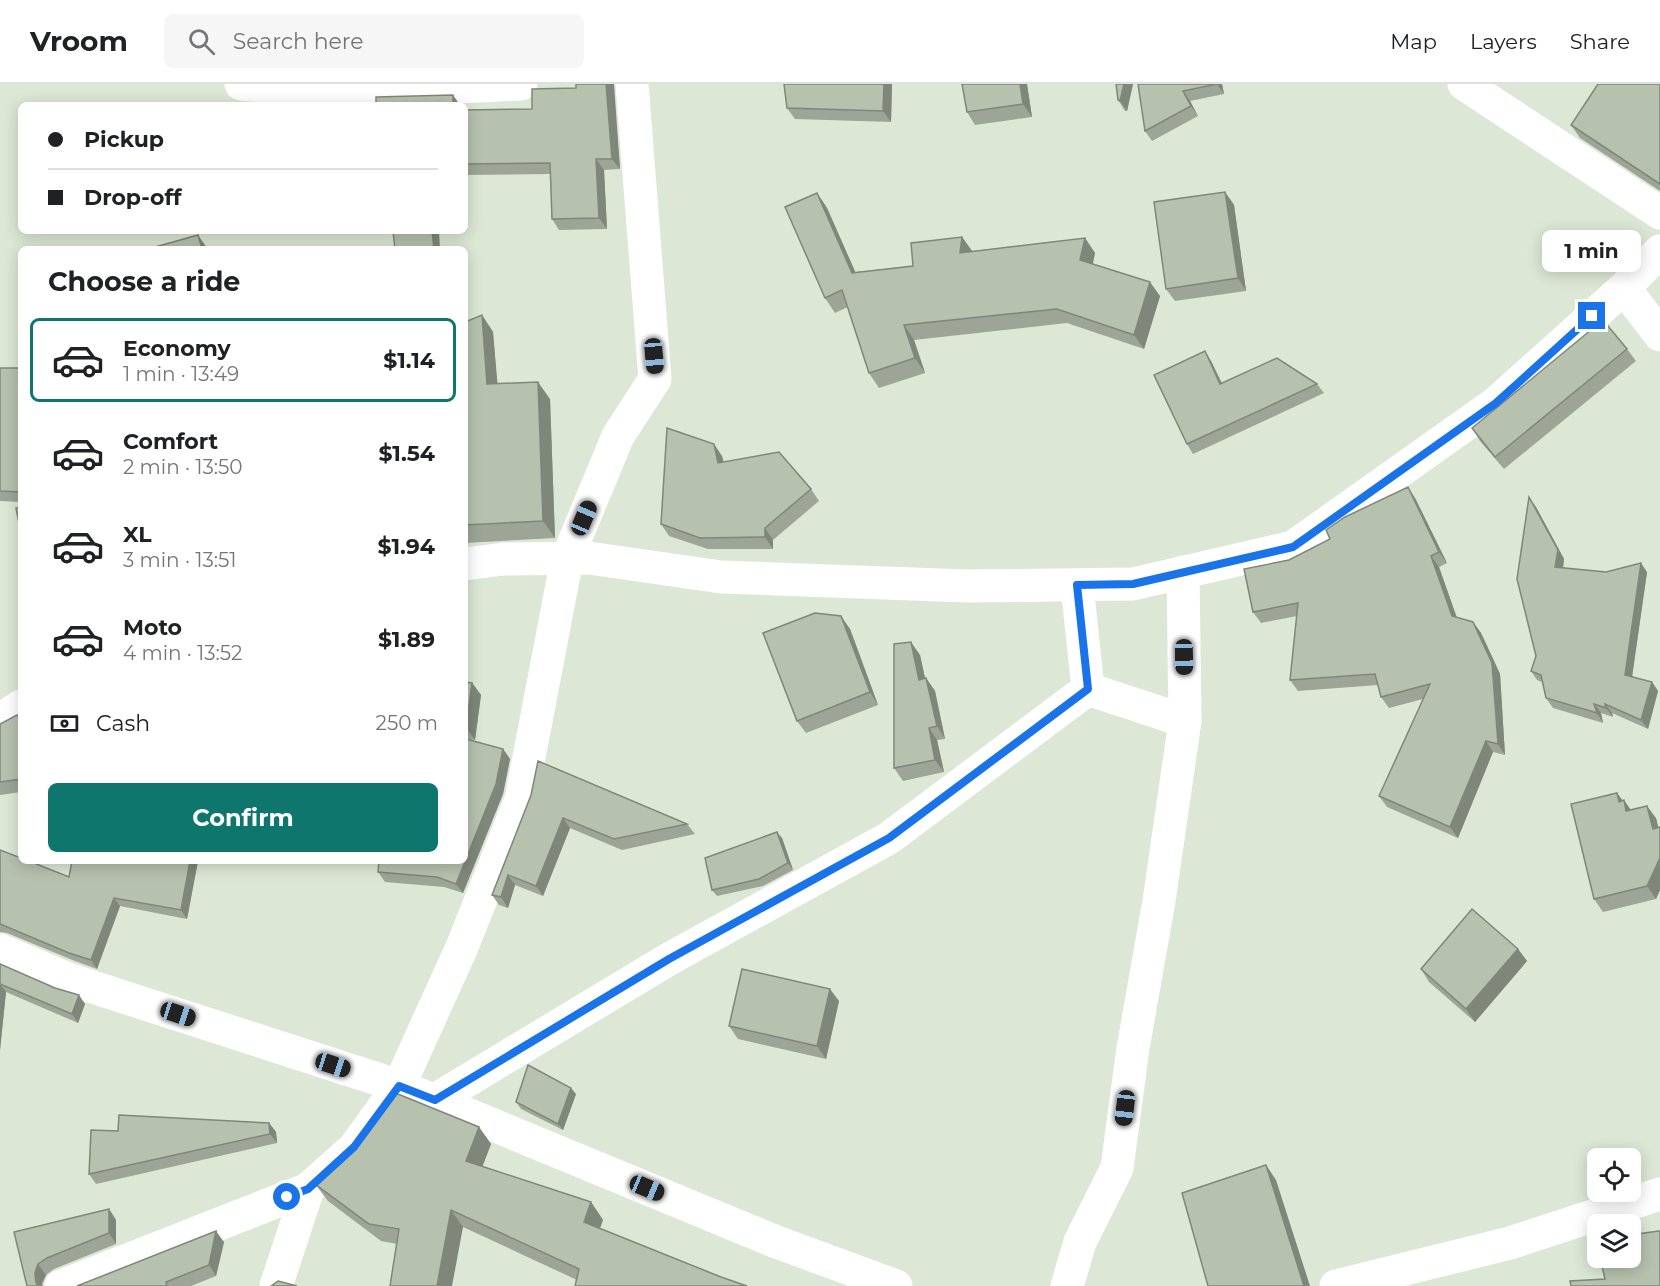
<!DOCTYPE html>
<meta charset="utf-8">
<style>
:root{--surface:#fff;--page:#f6f6f6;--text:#202124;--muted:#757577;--line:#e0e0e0;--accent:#0f766e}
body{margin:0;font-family:Montserrat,sans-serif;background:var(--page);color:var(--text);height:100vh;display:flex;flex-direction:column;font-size:22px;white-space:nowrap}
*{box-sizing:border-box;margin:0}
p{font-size:20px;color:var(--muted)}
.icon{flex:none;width:33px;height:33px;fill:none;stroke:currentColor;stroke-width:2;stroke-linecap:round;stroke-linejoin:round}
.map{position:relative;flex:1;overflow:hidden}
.side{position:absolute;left:18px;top:162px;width:450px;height:618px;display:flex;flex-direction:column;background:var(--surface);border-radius:9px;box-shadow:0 3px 15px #0003}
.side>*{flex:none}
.banner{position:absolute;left:18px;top:18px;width:450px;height:132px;border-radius:9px;box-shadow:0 3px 15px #0003;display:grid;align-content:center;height:132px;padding:0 30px;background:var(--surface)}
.tools{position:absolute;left:1587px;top:1064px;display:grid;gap:12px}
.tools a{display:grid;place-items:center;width:54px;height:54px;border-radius:9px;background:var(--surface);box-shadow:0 3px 15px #0003;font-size:30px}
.end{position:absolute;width:27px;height:27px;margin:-14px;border:8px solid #1a73e8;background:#fff;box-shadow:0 0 0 3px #fff}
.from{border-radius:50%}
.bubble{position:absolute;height:42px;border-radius:9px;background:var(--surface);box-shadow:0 3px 15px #0003;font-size:20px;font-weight:700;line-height:42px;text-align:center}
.car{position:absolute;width:18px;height:36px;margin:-18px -9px;border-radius:8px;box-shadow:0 0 4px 2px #0007;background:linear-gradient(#222 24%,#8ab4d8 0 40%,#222 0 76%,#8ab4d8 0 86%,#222 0)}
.banner b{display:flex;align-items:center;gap:21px;height:57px;font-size:22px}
.banner b+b{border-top:2px solid var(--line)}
.banner i{width:15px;height:15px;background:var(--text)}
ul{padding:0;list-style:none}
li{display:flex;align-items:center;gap:18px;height:84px;margin:0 12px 9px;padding:0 18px;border:3px solid transparent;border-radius:9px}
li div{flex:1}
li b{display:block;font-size:22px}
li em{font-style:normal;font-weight:700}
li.active{border-color:var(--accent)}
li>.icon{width:54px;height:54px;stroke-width:1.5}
h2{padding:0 30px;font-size:27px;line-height:72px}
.pay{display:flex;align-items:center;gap:15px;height:66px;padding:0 30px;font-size:22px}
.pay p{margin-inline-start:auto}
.button{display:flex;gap:12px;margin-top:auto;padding:12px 30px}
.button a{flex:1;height:69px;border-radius:9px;background:var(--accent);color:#fff;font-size:24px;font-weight:700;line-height:69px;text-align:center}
header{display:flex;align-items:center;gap:36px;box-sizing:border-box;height:84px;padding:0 30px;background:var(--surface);border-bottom:2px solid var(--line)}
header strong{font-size:28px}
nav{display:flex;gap:33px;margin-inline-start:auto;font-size:21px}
.search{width:420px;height:54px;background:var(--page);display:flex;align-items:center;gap:15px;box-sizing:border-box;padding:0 21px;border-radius:9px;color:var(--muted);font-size:22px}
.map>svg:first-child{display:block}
</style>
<header>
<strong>Vroom</strong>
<div class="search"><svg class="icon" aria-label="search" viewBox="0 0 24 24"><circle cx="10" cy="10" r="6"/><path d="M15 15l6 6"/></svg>Search here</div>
<nav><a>Map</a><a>Layers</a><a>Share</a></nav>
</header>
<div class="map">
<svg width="1660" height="1202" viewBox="0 0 1660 1202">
<rect width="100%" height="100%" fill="#dce8d5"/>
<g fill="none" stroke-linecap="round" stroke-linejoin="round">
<g stroke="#fff" stroke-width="33">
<path d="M 241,0 C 334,9 428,5 521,0"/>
<path d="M 1464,0 L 1660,129"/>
<path d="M 1624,204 L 1660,251"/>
<path d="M 465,480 L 504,475 L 589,474 L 721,493 L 968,502 L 1133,500 L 1293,463 L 1496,319 L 1624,204 L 1660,167"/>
<path d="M 1088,605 L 1185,637"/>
<path d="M 0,636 L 21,622"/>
<path d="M 0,866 L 68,895 L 399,1002 L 774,1157 L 896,1202"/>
<path d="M 435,1016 L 669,875 L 889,754 L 1088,605 L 1077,501"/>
<path d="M 61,1202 L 308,1105 L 355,1063 L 399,1002 L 462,863 L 521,715 L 567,475 L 618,352 L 655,295 L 632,0"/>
<path d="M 276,1202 L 308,1105"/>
<path d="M 1067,1202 L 1080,1158 L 1117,1084 L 1133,964 L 1159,817 L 1185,637 L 1183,488"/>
<path d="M 1336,1202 L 1510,1159 L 1660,1110"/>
</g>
</g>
<g fill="#9da696">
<path d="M 784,0 L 892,0 L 891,38 L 795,35 L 787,24 Z"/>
<path d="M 962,0 L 1027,0 L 1032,33 L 975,41 L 967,28 Z"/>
<path d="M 1116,0 L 1133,0 L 1127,27 L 1125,27 L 1118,16 Z"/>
<path d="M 1138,0 L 1222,0 L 1224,10 L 1190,17 L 1198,32 L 1152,57 L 1145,47 Z"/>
<path d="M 1660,0 L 1660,107 L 1580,54 L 1571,41 Z"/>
<path d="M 613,1 L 620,85 L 604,86 L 607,145 L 559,146 L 552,135 L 550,90 L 465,91 L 465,26 L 532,25 L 576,4 Z"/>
<path d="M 1225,108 L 1234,121 L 1246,207 L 1175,217 L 1166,205 Z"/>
<path d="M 817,109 L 827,124 L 855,188 L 913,182 L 962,153 L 972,167 L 1085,154 L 1095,169 L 1093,180 L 1160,212 L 1144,265 L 1067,239 L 914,256 L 925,289 L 879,304 L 869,289 L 848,223 L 835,229 L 825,214 Z"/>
<path d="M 482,231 L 493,248 L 497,300 L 550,315 L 555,454 L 465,459 L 465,238 Z"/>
<path d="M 1627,265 L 1636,277 L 1504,385 L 1480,357 L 1472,344 Z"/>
<path d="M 1211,277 L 1222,299 L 1317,300 L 1324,309 L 1193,370 L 1187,360 Z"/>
<path d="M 0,284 L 21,284 L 21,418 L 0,417 Z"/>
<path d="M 722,372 L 723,379 L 811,405 L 819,417 L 773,456 L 773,465 L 708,465 L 669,452 L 661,440 Z"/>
<path d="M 1415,414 L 1447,479 L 1439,483 L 1457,534 L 1473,538 L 1481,549 L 1500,590 L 1505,671 L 1493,668 L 1458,754 L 1387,723 L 1379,712 L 1423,615 L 1389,624 L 1381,613 L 1378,601 L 1298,607 L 1290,596 L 1297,532 L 1261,539 L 1253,528 L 1289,476 L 1330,455 Z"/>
<path d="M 1536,423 L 1564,475 L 1563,484 L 1606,488 L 1647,488 L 1632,593 L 1652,598 L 1658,607 L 1648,645 L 1612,629 L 1613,633 L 1601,629 L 1603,639 L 1553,624 L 1546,614 L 1542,598 L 1537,596 L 1531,587 L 1536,572 Z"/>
<path d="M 850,545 L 878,621 L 806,649 L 797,637 Z"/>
<path d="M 920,571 L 925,594 L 926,594 L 935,607 L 945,655 L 937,656 L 944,688 L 903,697 L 894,684 Z"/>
<path d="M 465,598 L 472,599 L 481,611 L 475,656 L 465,655 Z"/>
<path d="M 21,637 L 21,708 L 0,711 L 0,640 Z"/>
<path d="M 503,665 L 510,675 L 503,710 L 463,809 L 444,803 L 385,798 L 378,788 L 465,777 Z"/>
<path d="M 1617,709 L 1630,726 L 1656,734 L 1658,744 L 1660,743 L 1660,806 L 1656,815 L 1603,828 L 1594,815 Z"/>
<path d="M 531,711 L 687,740 L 695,750 L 622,766 L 570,744 L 543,812 L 515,801 L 508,824 L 499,821 L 492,811 Z"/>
<path d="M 782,754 L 793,786 L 763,802 L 717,812 L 712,806 Z"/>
<path d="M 0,766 L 69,793 L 72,777 L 198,777 L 187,835 L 120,822 L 97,885 L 75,877 L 7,849 L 0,848 Z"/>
<path d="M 1518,865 L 1527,877 L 1475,938 L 1429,898 L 1421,885 Z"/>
<path d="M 0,880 L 85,920 L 78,939 L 6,908 L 0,966 Z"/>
<path d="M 839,917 L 826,975 L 738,955 L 729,942 Z"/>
<path d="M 576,1010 L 563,1046 L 521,1025 L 516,1018 Z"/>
<path d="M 269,1039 L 276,1048 L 277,1059 L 96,1100 L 89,1090 L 118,1047 Z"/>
<path d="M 479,1043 L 491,1060 L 482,1083 L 591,1118 L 603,1136 L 577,1196 L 463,1143 L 397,1160 L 381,1157 L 328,1117 L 315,1100 L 358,1057 Z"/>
<path d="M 109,1125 L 116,1136 L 116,1160 L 54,1185 L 46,1191 L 42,1200 L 14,1148 Z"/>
<path d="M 224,1158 L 216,1192 L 191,1202 L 77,1202 Z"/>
</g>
<g fill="#7f877a">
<path d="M 606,0 L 614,0 L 620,85 L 612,75 Z"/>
<path d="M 884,0 L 892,0 L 891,38 L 883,27 Z"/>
<path d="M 1020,0 L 1027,0 L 1032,33 L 1023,20 Z"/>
<path d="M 1124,0 L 1133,0 L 1127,27 L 1120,17 Z"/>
<path d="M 1217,0 L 1222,0 L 1224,10 Z"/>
<path d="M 1183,7 L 1190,17 L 1198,32 L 1191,22 Z"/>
<path d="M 453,11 L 460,21 L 453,21 Z"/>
<path d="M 596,75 L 604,86 L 607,145 L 599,134 Z"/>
<path d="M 1225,108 L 1234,121 L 1246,207 L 1238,194 Z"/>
<path d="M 817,109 L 827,124 L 862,203 L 852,189 Z"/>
<path d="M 432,147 L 439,147 L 440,165 L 434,165 Z"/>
<path d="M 198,151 L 207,164 L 207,165 L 202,165 Z"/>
<path d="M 962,153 L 972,167 L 970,183 L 960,169 Z"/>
<path d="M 1085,154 L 1095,169 L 1090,191 L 1080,176 Z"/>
<path d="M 1150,198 L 1160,212 L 1144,265 L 1134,251 Z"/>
<path d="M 482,231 L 493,248 L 499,317 L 487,300 Z"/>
<path d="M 904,241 L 914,256 L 925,289 L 915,274 Z"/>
<path d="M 1205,267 L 1211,277 L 1226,309 L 1220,300 Z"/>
<path d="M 538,298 L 550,315 L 555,454 L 543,437 Z"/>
<path d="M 714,360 L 722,372 L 727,391 L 718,379 Z"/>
<path d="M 1408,403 L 1415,414 L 1447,479 L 1439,468 Z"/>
<path d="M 1529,413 L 1536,423 L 1564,475 L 1562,492 L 1555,483 Z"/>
<path d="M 765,444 L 773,456 L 773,465 L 765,453 Z"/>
<path d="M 1431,472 L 1439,483 L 1460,543 L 1452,532 Z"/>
<path d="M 1641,479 L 1647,488 L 1631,600 L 1625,591 Z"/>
<path d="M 841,532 L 850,545 L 878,621 L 870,608 Z"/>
<path d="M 1473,538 L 1481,549 L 1500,590 L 1505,671 L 1498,660 Z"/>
<path d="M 911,558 L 920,571 L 928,608 L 919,596 Z"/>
<path d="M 926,594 L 935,607 L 945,655 L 937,642 Z"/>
<path d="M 1652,598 L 1658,607 L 1648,645 L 1641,636 Z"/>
<path d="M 472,599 L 481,611 L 475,656 L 466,644 Z"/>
<path d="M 1594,620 L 1601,629 L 1603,639 L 1597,629 Z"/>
<path d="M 1605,620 L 1612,629 L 1613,633 L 1606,624 Z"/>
<path d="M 929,644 L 937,656 L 944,688 L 935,676 Z"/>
<path d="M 1486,657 L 1493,668 L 1458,754 L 1450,743 Z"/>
<path d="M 503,665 L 510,675 L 503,710 L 463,809 L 456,800 Z"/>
<path d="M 1617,709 L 1625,720 L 1624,716 L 1633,729 L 1635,739 L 1619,718 Z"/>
<path d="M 1647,722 L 1656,734 L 1660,750 L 1653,745 Z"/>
<path d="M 563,734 L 570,744 L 543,812 L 536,802 Z"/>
<path d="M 777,748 L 782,754 L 793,786 L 788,779 Z"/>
<path d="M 1660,774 L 1660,806 L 1656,815 L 1647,802 Z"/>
<path d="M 190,777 L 198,777 L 187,835 L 181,826 Z"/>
<path d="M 508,791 L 515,801 L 508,824 L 501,813 Z"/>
<path d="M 114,814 L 120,822 L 97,885 L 91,876 Z"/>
<path d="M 1518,865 L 1527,877 L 1475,938 L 1466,925 Z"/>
<path d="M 0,900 L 6,908 L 0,966 Z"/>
<path d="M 830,905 L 839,917 L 826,975 L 817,962 Z"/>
<path d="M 79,911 L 85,920 L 78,939 L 72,930 Z"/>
<path d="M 571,1004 L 576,1010 L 563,1046 L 558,1040 Z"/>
<path d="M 269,1039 L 276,1048 L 277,1059 L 270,1050 Z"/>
<path d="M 479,1043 L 491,1060 L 478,1094 L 466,1077 Z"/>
<path d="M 1266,1081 L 1276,1096 L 1310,1202 L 1304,1202 Z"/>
<path d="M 591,1118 L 603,1136 L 596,1155 L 584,1138 Z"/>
<path d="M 109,1125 L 116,1136 L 116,1160 L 109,1149 Z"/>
<path d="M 451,1126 L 463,1143 L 452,1202 L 437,1202 Z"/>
<path d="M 216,1147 L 224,1158 L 216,1192 L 209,1181 Z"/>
<path d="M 38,1180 L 46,1191 L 42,1200 L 43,1202 L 39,1202 L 36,1199 L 35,1189 Z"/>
</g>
<g fill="#b6c1ae" stroke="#7f877a" stroke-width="1.5">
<path d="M 576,0 L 606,0 L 612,75 L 596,75 L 599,134 L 552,135 L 550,79 L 465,80 L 465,26 L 532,25 L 532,5 L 576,4 Z"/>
<path d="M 784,0 L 884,0 L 883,27 L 787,24 Z"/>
<path d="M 962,0 L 1020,0 L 1023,20 L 967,28 Z"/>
<path d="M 1116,0 L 1124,0 L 1120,17 L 1118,16 Z"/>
<path d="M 1138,0 L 1217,0 L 1183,7 L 1191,22 L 1145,47 Z"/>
<path d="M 1598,0 L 1660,0 L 1660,100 L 1571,41 Z"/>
<path d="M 453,11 L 453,21 L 376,21 L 376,13 Z"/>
<path d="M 1225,108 L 1238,194 L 1166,205 L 1154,118 Z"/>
<path d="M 817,109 L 852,189 L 913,182 L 911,159 L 962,153 L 960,169 L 1085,154 L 1080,176 L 1150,198 L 1134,251 L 1057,225 L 904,241 L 915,274 L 869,289 L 842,206 L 825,214 L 785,123 Z"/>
<path d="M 393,147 L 432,147 L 434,165 L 395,165 Z"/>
<path d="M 198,151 L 202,165 L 148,165 Z"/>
<path d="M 482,231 L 487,300 L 538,298 L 543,437 L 465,441 L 465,238 Z"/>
<path d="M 1603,236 L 1627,265 L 1495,373 L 1472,344 Z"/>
<path d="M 1205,267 L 1220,300 L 1277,274 L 1317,300 L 1187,360 L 1154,291 Z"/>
<path d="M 0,284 L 21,284 L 21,408 L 0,407 Z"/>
<path d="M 667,344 L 714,360 L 718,379 L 779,368 L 811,405 L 765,444 L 765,453 L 700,454 L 661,440 Z"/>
<path d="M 1408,403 L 1439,468 L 1431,472 L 1452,532 L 1473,538 L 1492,579 L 1498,660 L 1486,657 L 1450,743 L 1379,712 L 1430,600 L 1381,613 L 1375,590 L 1290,596 L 1298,519 L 1253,528 L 1244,485 L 1289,476 L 1330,455 L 1326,446 L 1345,433 Z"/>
<path d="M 1529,413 L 1558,466 L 1555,483 L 1606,488 L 1641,479 L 1625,591 L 1652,598 L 1641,636 L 1605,620 L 1606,624 L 1594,620 L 1597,629 L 1546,614 L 1541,591 L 1531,587 L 1536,572 L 1517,495 Z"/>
<path d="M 21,423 L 21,449 L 16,424 Z"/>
<path d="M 815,529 L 841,532 L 870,608 L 797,637 L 763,549 Z"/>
<path d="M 911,558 L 919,596 L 926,594 L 937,642 L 929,644 L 935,676 L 894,684 L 894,560 Z"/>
<path d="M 465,598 L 472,599 L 466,644 L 465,644 Z"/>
<path d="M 17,631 L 21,637 L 21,695 L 0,698 L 0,640 Z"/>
<path d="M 466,655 L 503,665 L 496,700 L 456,800 L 437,793 L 378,788 L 379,777 L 465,777 L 465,661 Z"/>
<path d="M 538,677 L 687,740 L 614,755 L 563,734 L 536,802 L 508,791 L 501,813 L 492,811 L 531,711 Z"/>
<path d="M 1617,709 L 1619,718 L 1624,716 L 1626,727 L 1647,722 L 1653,745 L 1660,743 L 1660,774 L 1647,802 L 1594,815 L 1571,720 Z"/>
<path d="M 777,748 L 788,779 L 759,795 L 712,806 L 705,774 Z"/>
<path d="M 0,766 L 21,774 L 21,777 L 29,777 L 69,793 L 72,777 L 190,777 L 181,826 L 114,814 L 91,876 L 69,869 L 0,840 Z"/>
<path d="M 1472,825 L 1518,865 L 1466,925 L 1421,885 Z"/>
<path d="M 0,880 L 55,904 L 79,911 L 72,930 L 0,900 Z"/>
<path d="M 742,885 L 830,905 L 817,962 L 729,942 Z"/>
<path d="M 528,981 L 571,1004 L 558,1040 L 516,1018 Z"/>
<path d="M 393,1008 L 479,1043 L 466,1077 L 591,1118 L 584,1138 L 721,1193 L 747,1202 L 575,1202 L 579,1185 L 451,1126 L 437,1202 L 390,1202 L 399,1145 L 369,1140 L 315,1100 L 326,1086 L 358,1057 Z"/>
<path d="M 119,1031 L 269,1039 L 270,1050 L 89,1090 L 91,1046 L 118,1047 Z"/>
<path d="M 1266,1081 L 1304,1202 L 1208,1202 L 1182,1109 Z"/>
<path d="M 109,1125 L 109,1149 L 47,1174 L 38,1180 L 35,1189 L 36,1199 L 39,1202 L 27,1202 L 14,1148 Z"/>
<path d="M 216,1147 L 209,1181 L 166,1198 L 167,1202 L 77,1202 Z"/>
<path d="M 1659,1147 L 1660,1147 L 1660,1202 L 1571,1202 L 1570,1197 L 1605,1195 L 1600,1173 L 1630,1173 L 1630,1151 Z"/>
<path d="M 278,1197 L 297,1202 L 271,1202 Z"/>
</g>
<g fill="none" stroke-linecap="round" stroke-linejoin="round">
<path stroke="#1a73e8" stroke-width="8" d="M 287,1113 L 308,1105 L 354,1063 L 399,1002 L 435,1016 L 669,875 L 889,754 L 1088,605 L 1077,501 L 1133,500 L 1293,463 L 1496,319 L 1592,232"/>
</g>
</svg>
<div class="tools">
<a><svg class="icon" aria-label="locate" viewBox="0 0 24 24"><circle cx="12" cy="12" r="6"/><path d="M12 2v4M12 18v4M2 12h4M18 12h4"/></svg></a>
<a><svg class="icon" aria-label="layers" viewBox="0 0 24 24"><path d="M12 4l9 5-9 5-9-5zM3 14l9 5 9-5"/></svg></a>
</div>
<i class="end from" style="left:287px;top:1113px"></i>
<i class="end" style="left:1592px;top:232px"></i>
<div class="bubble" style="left:1542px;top:146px;width:99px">1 min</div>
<i class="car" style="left:654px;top:272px;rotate:175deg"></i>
<i class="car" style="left:584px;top:434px;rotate:23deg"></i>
<i class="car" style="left:1184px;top:573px;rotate:179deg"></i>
<i class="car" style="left:178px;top:930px;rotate:108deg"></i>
<i class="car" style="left:333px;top:981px;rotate:108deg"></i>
<i class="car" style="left:1125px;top:1024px;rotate:187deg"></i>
<i class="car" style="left:647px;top:1104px;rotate:113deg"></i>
<div class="banner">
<b><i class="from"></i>Pickup</b>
<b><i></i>Drop-off</b>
</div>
<section class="side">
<h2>Choose a ride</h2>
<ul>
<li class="active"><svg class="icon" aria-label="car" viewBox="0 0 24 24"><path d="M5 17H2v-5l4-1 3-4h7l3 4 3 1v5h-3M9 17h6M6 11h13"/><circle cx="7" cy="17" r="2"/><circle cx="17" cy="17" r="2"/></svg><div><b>Economy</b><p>1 min · 13:49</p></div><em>$1.14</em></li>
<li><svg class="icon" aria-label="car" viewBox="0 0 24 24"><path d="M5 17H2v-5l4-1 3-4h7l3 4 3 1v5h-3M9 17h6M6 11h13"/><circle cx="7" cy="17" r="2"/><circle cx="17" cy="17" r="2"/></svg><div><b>Comfort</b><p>2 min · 13:50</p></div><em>$1.54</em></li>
<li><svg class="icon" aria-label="car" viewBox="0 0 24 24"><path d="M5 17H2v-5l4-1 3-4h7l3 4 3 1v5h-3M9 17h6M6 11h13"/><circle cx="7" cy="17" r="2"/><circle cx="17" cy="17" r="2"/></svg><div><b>XL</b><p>3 min · 13:51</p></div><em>$1.94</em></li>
<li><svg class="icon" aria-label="car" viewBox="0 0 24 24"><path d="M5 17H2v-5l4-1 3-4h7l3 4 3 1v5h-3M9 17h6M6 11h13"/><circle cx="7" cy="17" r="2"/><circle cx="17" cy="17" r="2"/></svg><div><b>Moto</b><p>4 min · 13:52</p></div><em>$1.89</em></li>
</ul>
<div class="pay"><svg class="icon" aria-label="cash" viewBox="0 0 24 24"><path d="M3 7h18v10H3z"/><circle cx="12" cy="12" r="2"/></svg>Cash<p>250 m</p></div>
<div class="button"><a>Confirm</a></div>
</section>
</div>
